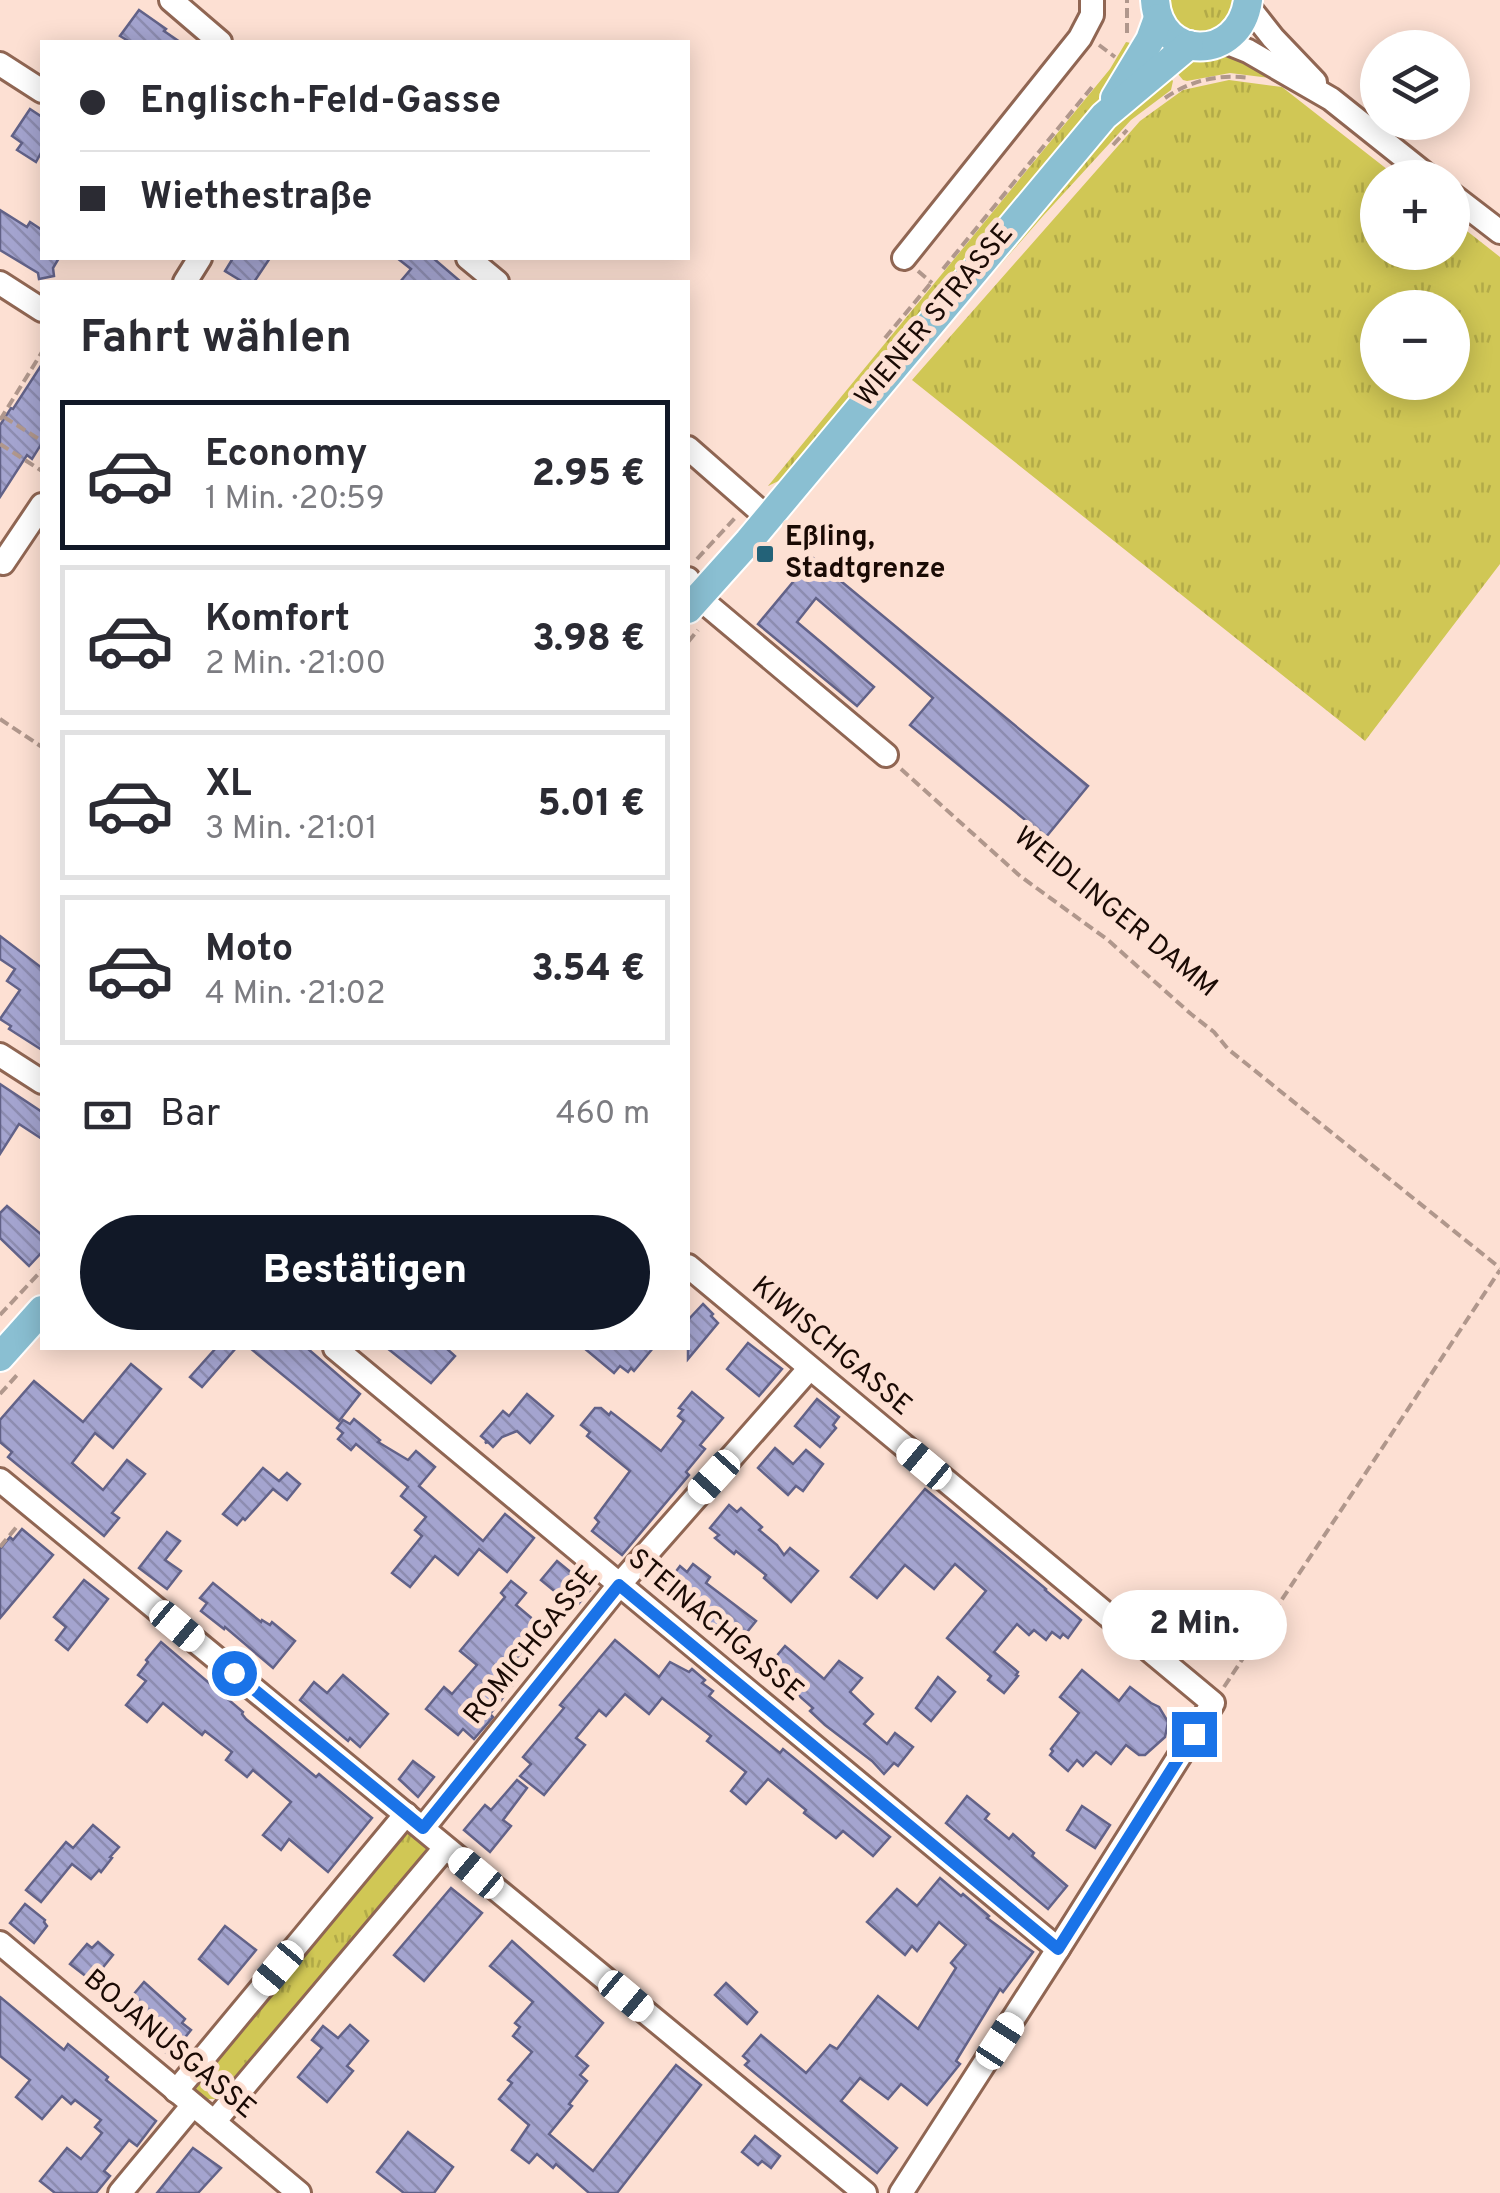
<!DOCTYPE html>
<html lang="de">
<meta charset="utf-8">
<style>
:root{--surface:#fff;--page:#f7f7f7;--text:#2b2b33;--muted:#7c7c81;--line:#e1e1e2;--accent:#111827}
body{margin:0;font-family:Overpass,sans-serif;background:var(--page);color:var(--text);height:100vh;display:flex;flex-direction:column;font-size:38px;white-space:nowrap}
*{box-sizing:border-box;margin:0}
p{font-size:32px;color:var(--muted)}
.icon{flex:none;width:55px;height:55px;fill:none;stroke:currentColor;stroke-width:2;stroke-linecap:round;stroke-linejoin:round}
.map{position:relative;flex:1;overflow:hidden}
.details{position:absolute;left:40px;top:280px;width:650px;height:1070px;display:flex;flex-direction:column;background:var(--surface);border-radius:0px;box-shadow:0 5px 25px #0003}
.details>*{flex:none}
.top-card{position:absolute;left:40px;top:40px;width:650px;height:220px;border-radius:0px;box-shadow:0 5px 25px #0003;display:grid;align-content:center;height:220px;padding:0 40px;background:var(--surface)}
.fabs{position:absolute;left:1360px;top:30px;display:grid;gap:20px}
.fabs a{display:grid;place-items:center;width:110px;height:110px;border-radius:50%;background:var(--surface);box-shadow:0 5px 25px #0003;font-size:50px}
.end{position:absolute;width:45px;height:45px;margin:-22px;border:12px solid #1a73e8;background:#fff;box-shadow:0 0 0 5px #fff}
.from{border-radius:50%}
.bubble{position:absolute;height:70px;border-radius:35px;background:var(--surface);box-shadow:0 5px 25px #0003;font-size:32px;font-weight:800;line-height:70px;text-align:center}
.car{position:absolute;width:30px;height:60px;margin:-30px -15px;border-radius:12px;box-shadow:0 0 8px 2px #0007;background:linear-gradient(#fff 24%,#345 0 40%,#fff 0 76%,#345 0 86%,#fff 0)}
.top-card b{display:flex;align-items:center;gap:35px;height:95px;font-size:38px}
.top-card b+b{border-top:2px solid var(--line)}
.top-card i{width:25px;height:25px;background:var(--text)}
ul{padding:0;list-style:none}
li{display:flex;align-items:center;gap:30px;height:150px;margin:0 20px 15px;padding:0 20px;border:5px solid var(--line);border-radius:0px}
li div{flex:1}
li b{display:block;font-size:38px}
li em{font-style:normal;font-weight:800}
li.current{border-color:var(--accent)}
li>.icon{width:90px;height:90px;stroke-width:1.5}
h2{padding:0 40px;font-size:45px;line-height:120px}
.pay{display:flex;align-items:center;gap:25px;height:110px;padding:0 40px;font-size:38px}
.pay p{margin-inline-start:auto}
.action{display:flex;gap:20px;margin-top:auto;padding:20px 40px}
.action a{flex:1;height:115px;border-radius:60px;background:var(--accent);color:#fff;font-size:40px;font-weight:800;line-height:115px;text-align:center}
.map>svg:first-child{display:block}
</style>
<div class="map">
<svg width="1500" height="2193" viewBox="0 0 1500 2193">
<defs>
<pattern id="grass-tufts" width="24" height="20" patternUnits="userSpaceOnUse" patternTransform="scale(2.5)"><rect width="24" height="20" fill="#d0c755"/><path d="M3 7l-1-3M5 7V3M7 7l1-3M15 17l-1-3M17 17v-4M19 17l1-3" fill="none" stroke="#b2aa48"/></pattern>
<pattern id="building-back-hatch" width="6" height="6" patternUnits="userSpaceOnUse" patternTransform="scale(2.5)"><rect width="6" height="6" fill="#a4a4cf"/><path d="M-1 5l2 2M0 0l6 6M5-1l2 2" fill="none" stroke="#8d8cb0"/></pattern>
</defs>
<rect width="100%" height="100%" fill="#fde0d3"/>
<g fill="url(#grass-tufts)" fill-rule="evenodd">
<path d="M 1166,0 L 1237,0 L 1237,3 L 1217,31 C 1182,36 1179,30 1166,0 Z"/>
<path d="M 1126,42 L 1134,44 L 1114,81 L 785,478 L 768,486 L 1110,69 Z"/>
<path d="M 1226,56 L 1259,65 L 1275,73 L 1270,78 L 1230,73 L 1187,81 L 1183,80 L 1173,68 L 1191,59 Z"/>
<path d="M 1167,74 L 1173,81 L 1171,90 L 1131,120 L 1043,216 L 961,310 L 800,503 L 806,492 L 1141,92 Z"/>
<path d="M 1229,80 L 1282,87 L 1397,177 L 1378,178 L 1378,252 L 1452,252 L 1453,220 L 1500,257 L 1500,564 L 1365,741 L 912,380 L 1140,121 L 1183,90 ZM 1378,308 L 1452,308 L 1452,382 L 1378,382 Z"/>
<path d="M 405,1832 L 417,1832 L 432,1849 L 224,2099 L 203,2099 L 194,2093 L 201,2074 Z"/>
</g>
<g fill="url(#building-back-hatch)" stroke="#626288" stroke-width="2.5">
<path d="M 139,10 L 166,29 L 164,31 L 180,42 L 130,42 L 120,36 Z"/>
<path d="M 30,109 L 42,117 L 42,151 L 36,162 L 17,150 L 22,143 L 12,136 Z"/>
<path d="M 0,210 L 27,227 L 30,222 L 42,230 L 42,258 L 59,258 L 53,268 L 54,276 L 39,279 L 38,273 L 0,250 Z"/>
<path d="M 233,258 L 270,258 L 254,282 L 243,282 L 225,271 Z"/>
<path d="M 397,258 L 433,258 L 461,282 L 400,282 L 411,269 Z"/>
<path d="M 42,364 L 42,443 L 32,459 L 27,455 L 0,497 L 0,425 L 11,408 L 13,409 Z"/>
<path d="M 813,558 L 1088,786 L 1046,837 L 910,725 L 933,698 L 816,598 L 797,622 L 874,687 L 857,706 L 758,624 Z"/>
<path d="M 0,936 L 42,968 L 42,1050 L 9,1029 L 11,1026 L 0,1019 L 20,990 L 7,981 L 15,969 L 0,959 Z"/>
<path d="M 0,1084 L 42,1112 L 42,1139 L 19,1124 L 0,1154 Z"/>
<path d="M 7,1206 L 42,1235 L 42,1252 L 29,1266 L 0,1238 L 0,1213 Z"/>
<path d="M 703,1304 L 713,1314 L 711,1316 L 718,1323 L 688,1359 L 688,1320 Z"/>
<path d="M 748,1343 L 782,1369 L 759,1396 L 727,1369 Z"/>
<path d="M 216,1348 L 236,1348 L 202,1387 L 190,1377 Z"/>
<path d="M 250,1348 L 307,1348 L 360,1394 L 339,1421 Z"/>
<path d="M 387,1348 L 446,1348 L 455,1356 L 431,1383 Z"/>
<path d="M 584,1348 L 653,1348 L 634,1371 L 631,1368 L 628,1372 L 620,1366 L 614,1373 Z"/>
<path d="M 131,1364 L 161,1389 L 113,1448 L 95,1433 L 72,1463 L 103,1490 L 127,1460 L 145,1474 L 112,1513 L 119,1518 L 104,1536 L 8,1457 L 12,1452 L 0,1442 L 0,1420 L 34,1381 L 83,1422 Z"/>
<path d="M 692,1392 L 723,1418 L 700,1445 L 705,1449 L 686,1472 L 689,1475 L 622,1555 L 592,1531 L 599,1522 L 595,1518 L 630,1471 L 587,1436 L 590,1432 L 581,1425 L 595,1408 L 601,1408 L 609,1415 L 611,1412 L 661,1451 L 684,1421 L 678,1416 L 683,1410 L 679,1408 Z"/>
<path d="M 527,1394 L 553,1416 L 530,1443 L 517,1431 L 502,1437 L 493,1447 L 488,1442 L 485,1443 L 487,1441 L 481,1436 L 503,1411 L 509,1416 Z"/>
<path d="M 817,1399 L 839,1417 L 833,1425 L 836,1428 L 820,1447 L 795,1426 Z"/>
<path d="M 354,1419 L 380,1440 L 378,1442 L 408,1460 L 416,1451 L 435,1467 L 419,1486 L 483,1541 L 505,1514 L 534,1538 L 507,1572 L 479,1549 L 458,1575 L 435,1556 L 410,1587 L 392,1573 L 422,1536 L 415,1530 L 426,1517 L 401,1496 L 408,1487 L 356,1444 L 351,1450 L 338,1439 L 343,1433 L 337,1428 L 343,1420 L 350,1424 Z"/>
<path d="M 775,1448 L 793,1464 L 806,1450 L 823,1464 L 803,1491 L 796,1486 L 788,1495 L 758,1468 Z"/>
<path d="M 263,1468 L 279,1481 L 287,1473 L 300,1484 L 287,1500 L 273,1489 L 245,1520 L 243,1518 L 237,1525 L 223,1514 Z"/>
<path d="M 925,1489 L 1046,1589 L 1045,1590 L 1081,1620 L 1068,1638 L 1063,1634 L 1060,1638 L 1052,1632 L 1046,1640 L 1034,1630 L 1029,1635 L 1017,1624 L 994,1652 L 1018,1672 L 1016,1675 L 1018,1676 L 1004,1693 L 988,1680 L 991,1676 L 947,1638 L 986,1591 L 955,1564 L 934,1589 L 905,1565 L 877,1598 L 851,1577 Z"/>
<path d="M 729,1505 L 737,1512 L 741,1508 L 762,1527 L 759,1530 L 777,1545 L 784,1555 L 790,1548 L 818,1571 L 791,1602 L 764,1578 L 766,1575 L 736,1551 L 734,1554 L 715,1538 L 719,1535 L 710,1528 Z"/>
<path d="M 22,1529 L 53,1555 L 0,1618 L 0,1549 L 10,1537 L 13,1540 Z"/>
<path d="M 167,1532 L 180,1541 L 165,1560 L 181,1571 L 167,1589 L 139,1568 Z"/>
<path d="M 557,1561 L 591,1589 L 575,1608 L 541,1580 Z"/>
<path d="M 693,1564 L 710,1577 L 706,1583 L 756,1621 L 734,1648 L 667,1594 L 670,1590 L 665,1586 L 680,1566 L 687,1572 Z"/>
<path d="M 84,1580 L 108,1599 L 68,1650 L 56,1640 L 66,1627 L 54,1617 Z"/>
<path d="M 511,1581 L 526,1593 L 516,1605 L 542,1627 L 506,1671 L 517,1680 L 490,1714 L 493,1717 L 474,1739 L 463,1729 L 458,1735 L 426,1709 L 444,1687 L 452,1694 L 477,1665 L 460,1651 L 505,1597 L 501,1593 Z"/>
<path d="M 213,1583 L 261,1622 L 262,1620 L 270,1625 L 272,1622 L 295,1641 L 273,1668 L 225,1627 L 224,1629 L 201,1611 L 207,1603 L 200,1598 Z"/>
<path d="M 615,1640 L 659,1677 L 670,1662 L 689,1672 L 692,1669 L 705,1680 L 702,1683 L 713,1691 L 709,1696 L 780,1753 L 783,1749 L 890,1837 L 873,1856 L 843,1831 L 836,1838 L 804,1813 L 806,1810 L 768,1779 L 746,1804 L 731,1791 L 746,1772 L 707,1741 L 711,1736 L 662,1698 L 649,1714 L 625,1694 L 606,1716 L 599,1710 L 576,1738 L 585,1745 L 544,1795 L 520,1776 L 531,1764 L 523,1757 L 564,1708 L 560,1705 Z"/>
<path d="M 161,1642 L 243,1712 L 242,1714 L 246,1719 L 316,1777 L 319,1774 L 372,1818 L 328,1872 L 289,1839 L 281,1850 L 263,1835 L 291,1802 L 253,1770 L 247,1777 L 226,1760 L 232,1752 L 205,1731 L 202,1735 L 163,1703 L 147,1722 L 126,1705 L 146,1681 L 138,1675 L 148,1662 L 146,1660 Z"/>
<path d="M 785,1646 L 824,1679 L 839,1661 L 862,1678 L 850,1692 L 873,1714 L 864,1724 L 887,1744 L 895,1733 L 913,1747 L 898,1766 L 894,1763 L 884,1774 L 872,1761 L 825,1725 L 810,1711 L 813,1708 L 787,1685 L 783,1689 L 763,1672 Z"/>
<path d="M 1082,1670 L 1119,1701 L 1130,1687 L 1151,1703 L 1159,1707 L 1168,1722 L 1165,1737 L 1145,1755 L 1139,1755 L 1126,1745 L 1111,1764 L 1096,1752 L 1083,1766 L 1077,1760 L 1068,1771 L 1050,1755 L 1053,1751 L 1051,1749 L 1079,1713 L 1060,1697 Z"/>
<path d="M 343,1675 L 388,1714 L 360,1747 L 350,1738 L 348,1741 L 300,1700 L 314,1682 L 327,1693 Z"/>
<path d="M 938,1677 L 955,1692 L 931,1721 L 916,1708 Z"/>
<path d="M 413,1761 L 434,1777 L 418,1797 L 399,1779 Z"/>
<path d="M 517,1780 L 527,1788 L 503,1820 L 511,1826 L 490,1852 L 464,1830 L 485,1805 L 491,1810 Z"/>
<path d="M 967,1796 L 989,1814 L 985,1819 L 1009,1839 L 1013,1834 L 1034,1853 L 1032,1856 L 1067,1886 L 1048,1909 L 946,1823 Z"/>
<path d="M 1082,1806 L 1110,1825 L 1095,1848 L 1067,1830 Z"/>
<path d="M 93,1825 L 119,1847 L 110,1857 L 112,1858 L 101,1872 L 99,1870 L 91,1879 L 72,1864 L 41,1902 L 26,1890 L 66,1842 L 73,1848 Z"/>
<path d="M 940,1878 L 961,1896 L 963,1894 L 989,1916 L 987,1918 L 1033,1952 L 1003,1992 L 1000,1989 L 956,2061 L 960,2064 L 927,2105 L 901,2084 L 888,2099 L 860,2078 L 841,2101 L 897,2148 L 877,2173 L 745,2065 L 749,2061 L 743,2056 L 761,2035 L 806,2073 L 830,2045 L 837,2049 L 878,1996 L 918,2029 L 956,1968 L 951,1963 L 966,1945 L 939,1922 L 917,1951 L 912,1946 L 905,1955 L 867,1922 L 897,1889 L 917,1906 Z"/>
<path d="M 451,1888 L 482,1913 L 424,1981 L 394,1955 Z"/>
<path d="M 25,1904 L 45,1920 L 44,1922 L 47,1926 L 34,1943 L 10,1923 Z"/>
<path d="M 225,1926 L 256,1950 L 228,1984 L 199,1959 Z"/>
<path d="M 512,1941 L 603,2023 L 576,2056 L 588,2066 L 580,2075 L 587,2081 L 569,2104 L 572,2106 L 549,2134 L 593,2171 L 676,2065 L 701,2085 L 617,2193 L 589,2193 L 556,2164 L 553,2168 L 537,2154 L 529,2163 L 512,2150 L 529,2125 L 499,2099 L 512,2083 L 508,2080 L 532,2052 L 513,2036 L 520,2027 L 515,2023 L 533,2002 L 490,1966 Z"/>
<path d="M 98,1942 L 113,1955 L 92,1981 L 70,1964 L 87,1944 L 92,1948 Z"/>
<path d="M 144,1982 L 185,2019 L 182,2023 L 191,2030 L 170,2056 L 144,2034 L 153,2022 L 128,2001 Z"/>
<path d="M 726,1983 L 757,2012 L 747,2024 L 715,1995 Z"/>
<path d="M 0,1997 L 64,2050 L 68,2044 L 108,2077 L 106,2080 L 156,2121 L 137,2146 L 129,2140 L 104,2171 L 110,2176 L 96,2193 L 55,2193 L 40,2181 L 67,2148 L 81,2159 L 102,2133 L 95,2127 L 101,2120 L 75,2100 L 71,2104 L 62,2096 L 42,2119 L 16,2097 L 30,2080 L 0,2056 Z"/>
<path d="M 350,2025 L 368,2041 L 347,2066 L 353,2071 L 327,2102 L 298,2077 L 322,2048 L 312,2040 L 323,2026 L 338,2038 Z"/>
<path d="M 408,2132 L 453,2167 L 434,2193 L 404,2193 L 377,2172 Z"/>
<path d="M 755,2136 L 780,2156 L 771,2168 L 762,2161 L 758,2165 L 742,2152 Z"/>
<path d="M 193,2148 L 221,2168 L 198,2193 L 157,2193 Z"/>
</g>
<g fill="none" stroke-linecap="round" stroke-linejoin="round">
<defs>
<g id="minor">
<path d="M 171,0 L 220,42"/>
<path d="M 1247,5 L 1273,38 L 1315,82"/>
<path d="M 1223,41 L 1248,51 L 1331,99 L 1430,178"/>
<path d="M 0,64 L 42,91"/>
<path d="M 1452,195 L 1500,232"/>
<path d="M 468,258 L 497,282"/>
<path d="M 904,258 L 1080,38 L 1092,15 L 1092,0"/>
<path d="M 185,282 L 200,258"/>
<path d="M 0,283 L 42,310"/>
<path d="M 688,448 L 768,518"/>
<path d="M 3,563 L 42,505"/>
<path d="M 688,579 L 698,597 L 886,755"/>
<path d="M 0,1055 L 42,1082"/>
<path d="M 688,1266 L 1213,1703 L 1058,1949 L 901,2193"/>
<path d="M 335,1348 L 1058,1949"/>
<path d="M 0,1480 L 865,2193"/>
<path d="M 423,1828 L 619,1585 L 809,1369"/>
<path d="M 0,1943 L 299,2193"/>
<path d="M 176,2091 L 406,1814"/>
<path d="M 214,2122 L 445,1848"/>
<path d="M 120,2193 L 193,2105"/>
</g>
<g id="major">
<path d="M 1155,0 C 1159,62 1240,62 1248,0"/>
<path d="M 1115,98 L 1150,40 L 1158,18"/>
<path d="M 688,609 L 749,541 L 1104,116 L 1189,45"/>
<path d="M 0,1357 L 42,1310"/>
</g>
</defs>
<use href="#minor" stroke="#906653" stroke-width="28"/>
<use href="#major" stroke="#fff" stroke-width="32"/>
<g stroke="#b0978c" stroke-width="4" stroke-dasharray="10 5" stroke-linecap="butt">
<path d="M 1127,33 L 1127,0"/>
<path d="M 1099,45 L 1115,57"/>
<path d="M 1165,98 C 1191,80 1219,74 1250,78"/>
<path d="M 1113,145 L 1127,130"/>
<path d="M 943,269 L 1092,87"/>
<path d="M 918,271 L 932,283"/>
<path d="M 885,338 L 930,284"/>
<path d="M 4,417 L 42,441"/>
<path d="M 0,420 L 42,352"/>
<path d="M 0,444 L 42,471"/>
<path d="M 697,559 L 735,518"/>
<path d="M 688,642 L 698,630"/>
<path d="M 0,719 L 42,747"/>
<path d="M 901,769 L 1020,876 L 1108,940 L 1191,1014 L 1214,1032 L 1228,1049 L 1500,1268"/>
<path d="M 0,1315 L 42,1270"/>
<path d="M 0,1394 L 17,1375"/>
<path d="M 0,1547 L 19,1524"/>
<path d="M 1224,1687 L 1500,1270"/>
</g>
<use href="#minor" stroke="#fff" stroke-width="22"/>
<use href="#major" stroke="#8abfd2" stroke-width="28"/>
</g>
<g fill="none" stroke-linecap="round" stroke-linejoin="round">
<path stroke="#1a73e8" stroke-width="12" d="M 234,1673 L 423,1828 L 619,1585 L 1058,1949 L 1194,1734"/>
</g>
<rect fill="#236278" stroke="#fde0d3" stroke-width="4" x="755" y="544" width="20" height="20" rx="5"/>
<g text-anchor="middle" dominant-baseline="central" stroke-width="10" stroke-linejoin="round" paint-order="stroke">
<g font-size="28" fill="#1a0a04" stroke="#fde0d3">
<text transform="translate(935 316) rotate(-50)">WIENER STRASSE</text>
<text transform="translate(1115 913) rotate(39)">WEIDLINGER DAMM</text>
<text transform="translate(831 1347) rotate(40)">KIWISCHGASSE</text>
<text transform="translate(715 1626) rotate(40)">STEINACHGASSE</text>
<text transform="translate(532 1646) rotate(-51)">ROMICHGASSE</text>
<text transform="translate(169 2045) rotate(40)">BOJANUSGASSE</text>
</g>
<g font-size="28" font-weight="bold" fill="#1a0a04" stroke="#fde0d3" text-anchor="start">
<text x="785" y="538">Eßling,<tspan x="785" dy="32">Stadtgrenze</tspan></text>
</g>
</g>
</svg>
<div class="fabs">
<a><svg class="icon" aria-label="layers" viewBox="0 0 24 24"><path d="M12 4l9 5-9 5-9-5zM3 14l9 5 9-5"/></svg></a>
<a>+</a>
<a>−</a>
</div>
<i class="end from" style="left:234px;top:1673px"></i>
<i class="end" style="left:1194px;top:1734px"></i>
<div class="bubble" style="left:1102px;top:1590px;width:185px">2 Min.</div>
<i class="car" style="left:924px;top:1464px;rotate:310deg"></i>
<i class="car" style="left:714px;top:1477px;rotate:222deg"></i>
<i class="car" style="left:177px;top:1626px;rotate:130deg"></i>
<i class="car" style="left:476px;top:1873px;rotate:310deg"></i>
<i class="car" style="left:278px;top:1968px;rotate:220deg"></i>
<i class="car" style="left:626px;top:1996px;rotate:130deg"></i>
<i class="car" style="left:1000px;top:2041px;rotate:33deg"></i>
<div class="top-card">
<b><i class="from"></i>Englisch-Feld-Gasse</b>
<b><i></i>Wiethestraße</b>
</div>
<section class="details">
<h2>Fahrt wählen</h2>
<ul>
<li class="current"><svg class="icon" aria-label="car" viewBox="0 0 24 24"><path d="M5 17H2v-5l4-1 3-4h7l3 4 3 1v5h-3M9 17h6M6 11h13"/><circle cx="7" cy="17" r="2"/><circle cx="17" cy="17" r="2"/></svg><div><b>Economy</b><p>1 Min. · 20:59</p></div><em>2.95 €</em></li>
<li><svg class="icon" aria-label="car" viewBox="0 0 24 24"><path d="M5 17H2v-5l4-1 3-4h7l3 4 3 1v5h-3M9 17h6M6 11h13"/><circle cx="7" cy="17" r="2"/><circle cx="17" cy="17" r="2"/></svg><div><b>Komfort</b><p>2 Min. · 21:00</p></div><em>3.98 €</em></li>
<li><svg class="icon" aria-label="car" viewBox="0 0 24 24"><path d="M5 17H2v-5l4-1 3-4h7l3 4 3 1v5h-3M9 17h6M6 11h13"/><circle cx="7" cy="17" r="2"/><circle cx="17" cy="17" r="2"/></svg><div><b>XL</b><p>3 Min. · 21:01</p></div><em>5.01 €</em></li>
<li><svg class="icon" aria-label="car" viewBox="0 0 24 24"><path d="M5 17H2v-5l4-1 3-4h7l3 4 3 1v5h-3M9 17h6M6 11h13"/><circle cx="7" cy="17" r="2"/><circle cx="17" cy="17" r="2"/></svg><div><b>Moto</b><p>4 Min. · 21:02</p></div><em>3.54 €</em></li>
</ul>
<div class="pay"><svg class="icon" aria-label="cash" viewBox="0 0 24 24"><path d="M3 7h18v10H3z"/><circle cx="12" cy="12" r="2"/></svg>Bar<p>460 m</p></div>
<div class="action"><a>Bestätigen</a></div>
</section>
</div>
